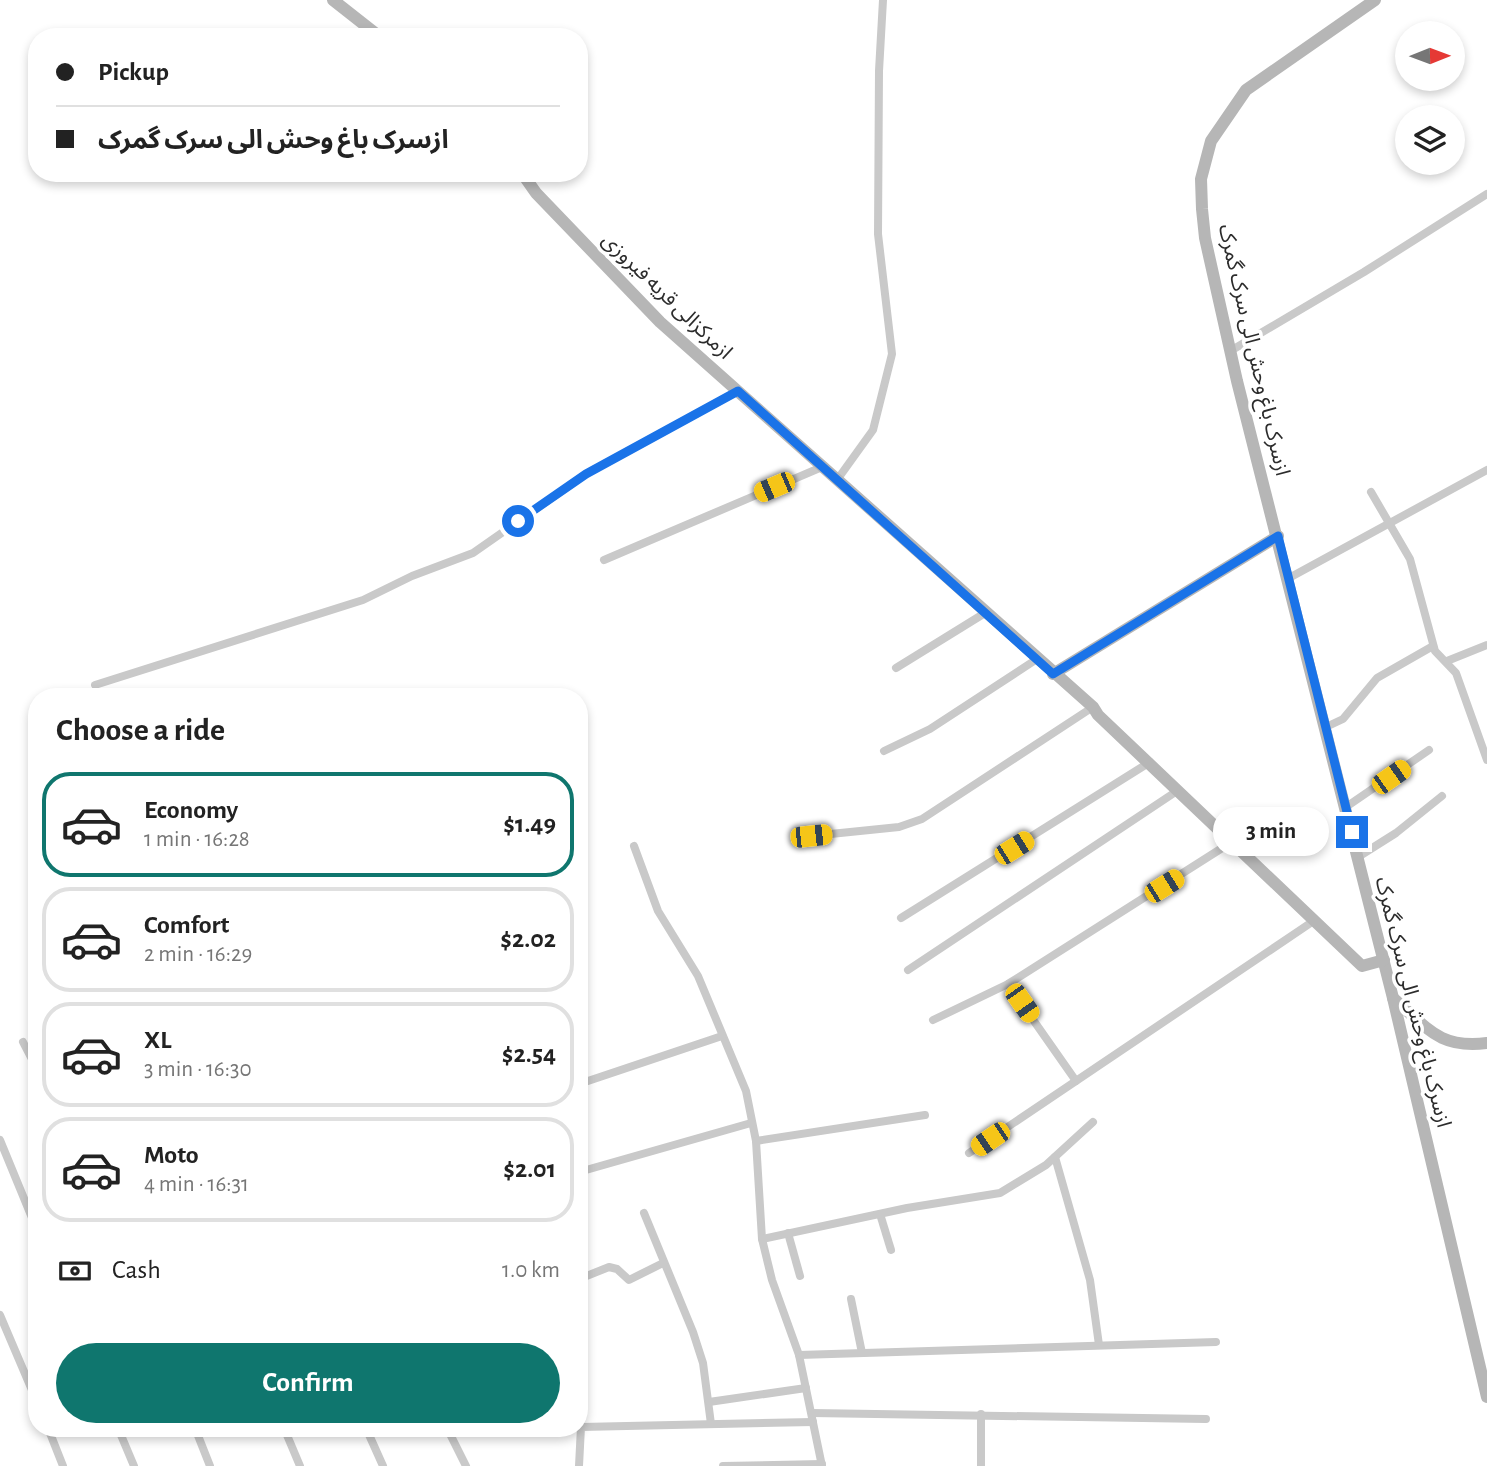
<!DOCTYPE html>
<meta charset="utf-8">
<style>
:root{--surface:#fff;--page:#f2f2f2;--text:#222;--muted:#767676;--line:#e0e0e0;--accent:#0f766e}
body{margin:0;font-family:"Alegreya Sans","Noto Sans Arabic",sans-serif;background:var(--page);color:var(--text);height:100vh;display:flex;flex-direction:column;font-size:26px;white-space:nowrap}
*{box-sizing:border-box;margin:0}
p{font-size:23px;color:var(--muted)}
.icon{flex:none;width:38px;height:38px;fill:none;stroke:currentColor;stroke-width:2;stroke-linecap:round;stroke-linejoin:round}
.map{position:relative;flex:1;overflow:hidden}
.details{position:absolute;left:28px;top:688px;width:560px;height:749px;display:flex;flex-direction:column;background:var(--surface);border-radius:28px;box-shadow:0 4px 10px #0003}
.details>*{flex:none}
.hud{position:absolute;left:28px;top:28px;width:560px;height:154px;border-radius:28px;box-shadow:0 4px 10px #0003;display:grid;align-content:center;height:154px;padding:0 28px;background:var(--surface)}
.needle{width:46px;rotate:89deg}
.controls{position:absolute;left:1395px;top:21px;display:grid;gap:14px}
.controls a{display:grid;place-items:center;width:70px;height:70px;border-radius:50%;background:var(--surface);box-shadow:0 4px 10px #0003;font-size:35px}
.end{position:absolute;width:32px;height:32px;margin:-16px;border:9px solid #1a73e8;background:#fff;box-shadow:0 0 0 4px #fff}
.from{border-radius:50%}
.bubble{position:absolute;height:49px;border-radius:24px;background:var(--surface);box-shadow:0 4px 10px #0003;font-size:23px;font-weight:700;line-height:49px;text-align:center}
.car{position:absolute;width:21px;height:42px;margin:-21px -10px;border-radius:9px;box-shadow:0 0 5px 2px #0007;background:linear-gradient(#f5c518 24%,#345 0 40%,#f5c518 0 76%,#345 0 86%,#f5c518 0)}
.hud b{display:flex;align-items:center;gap:24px;height:66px;font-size:26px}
.hud b+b{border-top:2px solid var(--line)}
.hud i{width:18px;height:18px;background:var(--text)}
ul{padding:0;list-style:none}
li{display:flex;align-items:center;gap:21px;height:105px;margin:0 14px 10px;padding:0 14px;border:4px solid var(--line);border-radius:28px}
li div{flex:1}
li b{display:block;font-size:26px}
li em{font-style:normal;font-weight:700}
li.on{border-color:var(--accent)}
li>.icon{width:63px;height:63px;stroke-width:1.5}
h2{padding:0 28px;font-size:32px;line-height:84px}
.pay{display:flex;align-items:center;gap:18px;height:77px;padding:0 28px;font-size:26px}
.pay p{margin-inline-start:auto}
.primary-button{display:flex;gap:14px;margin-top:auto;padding:14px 28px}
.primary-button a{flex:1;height:80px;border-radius:42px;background:var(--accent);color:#fff;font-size:28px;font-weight:700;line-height:80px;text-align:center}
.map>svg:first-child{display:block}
</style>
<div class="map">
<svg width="1487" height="1466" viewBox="0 0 1487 1466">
<rect width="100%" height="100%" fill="#fff"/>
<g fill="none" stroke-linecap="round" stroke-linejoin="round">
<g stroke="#c9c9c9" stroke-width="8">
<path d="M 1232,350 L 1364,272 L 1487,194"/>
<path d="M 837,480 L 873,430 L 892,354 L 878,234 L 879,71 L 883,0"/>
<path d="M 1371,492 L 1410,559 L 1435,651 L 1456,673 L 1487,760"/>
<path d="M 604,560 L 822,467"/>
<path d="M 1289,578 L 1487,470"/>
<path d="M 1447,661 L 1487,645"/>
<path d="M 896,668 L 985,613"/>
<path d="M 95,685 L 363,600 L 412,576 L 473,553 L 586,474 L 738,391"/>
<path d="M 1326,727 L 1343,719 L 1377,678 L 1433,646"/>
<path d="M 884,751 L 930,729 L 1037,659"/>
<path d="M 1346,807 L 1429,750"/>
<path d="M 811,836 L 899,827 L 922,819 L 1093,707"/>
<path d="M 634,846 L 658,911 L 698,976 L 746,1091 L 756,1141 L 762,1239 L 772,1280 L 799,1355 L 822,1466"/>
<path d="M 1358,857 L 1396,833 L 1442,796"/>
<path d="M 901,918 L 1150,762"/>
<path d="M 908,970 L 1177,791"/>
<path d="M 1008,984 L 1076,1081"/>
<path d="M 933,1020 L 1008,984 L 1230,843"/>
<path d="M 23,1042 L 37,1069"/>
<path d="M 579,1084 L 722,1036"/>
<path d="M 0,1140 L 37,1230"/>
<path d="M 756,1141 L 925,1115"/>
<path d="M 969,1153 L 1315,920"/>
<path d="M 1055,1157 L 1090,1280 L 1099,1345"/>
<path d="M 579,1172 L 751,1123"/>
<path d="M 644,1213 L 693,1332 L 703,1363 L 711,1424"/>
<path d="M 880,1214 L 891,1250"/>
<path d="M 788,1233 L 800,1276"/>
<path d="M 762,1239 L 907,1208 L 1000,1193 L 1046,1165 L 1093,1122"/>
<path d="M 579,1279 L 609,1267 L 617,1269 L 629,1280 L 663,1263"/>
<path d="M 851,1299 L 862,1353"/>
<path d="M 0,1315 L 37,1402"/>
<path d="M 799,1355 L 1216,1342"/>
<path d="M 709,1402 L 806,1388"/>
<path d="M 812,1413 L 1206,1419"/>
<path d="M 981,1414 L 981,1466"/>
<path d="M 48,1428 L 63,1466"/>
<path d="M 118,1428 L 134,1466"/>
<path d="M 195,1428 L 210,1466"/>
<path d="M 284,1428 L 300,1466"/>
<path d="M 366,1428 L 383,1466"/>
<path d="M 447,1428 L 466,1466"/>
<path d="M 579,1466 L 581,1427 L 813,1422"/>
<path d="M 723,1466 L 822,1464"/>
</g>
<g stroke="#b6b6b6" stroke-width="12">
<path d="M 333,0 L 380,37"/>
<path d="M 1375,0 L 1246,90 L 1211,141 L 1201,179 L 1202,209 L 1205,238 L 1237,381 L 1393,998 L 1487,1397"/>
<path d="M 522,173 L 536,193 L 660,322 L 1093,707 L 1098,715 L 1362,966 L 1384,960"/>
<path d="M 1053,674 L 1278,536"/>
<path d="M 1393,998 C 1427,1027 1438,1049 1487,1043"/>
</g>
</g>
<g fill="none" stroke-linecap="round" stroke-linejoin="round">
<path stroke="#1a73e8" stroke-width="9" d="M 518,521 L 586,474 L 738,391 L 1053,674 L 1278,536 L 1352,832"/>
</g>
<g text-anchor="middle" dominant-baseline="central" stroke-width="7" stroke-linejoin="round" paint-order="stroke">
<g font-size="21" fill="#2c2c2c" stroke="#fff">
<text transform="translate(667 296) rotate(44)">ازمرکزالی قریه فیروزی</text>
<text transform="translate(1254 350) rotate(77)">ازسرک باغ وحش الی سرک گمرک</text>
<text transform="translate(1413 1002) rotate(76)">ازسرک باغ وحش الی سرک گمرک</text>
</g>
</g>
</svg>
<div class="controls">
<a><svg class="needle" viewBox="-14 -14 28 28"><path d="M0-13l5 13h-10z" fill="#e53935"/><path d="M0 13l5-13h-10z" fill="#767676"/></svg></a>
<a><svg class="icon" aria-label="layers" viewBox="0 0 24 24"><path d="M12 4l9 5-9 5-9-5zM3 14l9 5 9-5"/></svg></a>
</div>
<i class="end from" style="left:518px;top:521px"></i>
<i class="end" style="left:1352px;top:832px"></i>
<div class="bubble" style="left:1213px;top:807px;width:116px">3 min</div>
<i class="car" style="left:774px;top:487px;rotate:247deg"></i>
<i class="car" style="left:1391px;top:777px;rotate:55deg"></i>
<i class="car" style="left:811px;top:836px;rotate:84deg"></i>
<i class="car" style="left:1014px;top:848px;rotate:58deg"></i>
<i class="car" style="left:1164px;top:886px;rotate:58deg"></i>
<i class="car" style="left:1022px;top:1003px;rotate:145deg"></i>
<i class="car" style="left:990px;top:1139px;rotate:236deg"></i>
<div class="hud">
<b><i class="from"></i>Pickup</b>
<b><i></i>ازسرک باغ وحش الی سرک گمرک</b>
</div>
<section class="details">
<h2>Choose a ride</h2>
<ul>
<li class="on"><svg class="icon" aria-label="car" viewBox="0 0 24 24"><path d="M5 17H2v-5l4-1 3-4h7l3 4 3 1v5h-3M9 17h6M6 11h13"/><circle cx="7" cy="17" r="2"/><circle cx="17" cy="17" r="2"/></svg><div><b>Economy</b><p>1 min · 16:28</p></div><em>$1.49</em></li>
<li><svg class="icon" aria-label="car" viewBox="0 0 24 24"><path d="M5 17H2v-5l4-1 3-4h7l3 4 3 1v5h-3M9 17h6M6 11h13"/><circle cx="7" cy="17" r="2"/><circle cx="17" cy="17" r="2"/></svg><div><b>Comfort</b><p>2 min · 16:29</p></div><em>$2.02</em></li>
<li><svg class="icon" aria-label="car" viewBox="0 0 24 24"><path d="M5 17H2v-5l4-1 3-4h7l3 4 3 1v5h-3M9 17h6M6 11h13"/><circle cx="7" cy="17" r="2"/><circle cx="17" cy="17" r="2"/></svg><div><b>XL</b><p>3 min · 16:30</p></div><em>$2.54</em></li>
<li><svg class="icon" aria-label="car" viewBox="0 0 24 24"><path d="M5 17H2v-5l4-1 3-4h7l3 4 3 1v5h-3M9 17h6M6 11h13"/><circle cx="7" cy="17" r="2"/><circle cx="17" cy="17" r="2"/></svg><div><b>Moto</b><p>4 min · 16:31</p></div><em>$2.01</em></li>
</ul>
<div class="pay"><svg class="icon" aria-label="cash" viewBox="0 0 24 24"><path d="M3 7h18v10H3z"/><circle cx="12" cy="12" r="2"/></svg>Cash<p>1.0 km</p></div>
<div class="primary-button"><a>Confirm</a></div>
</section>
</div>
